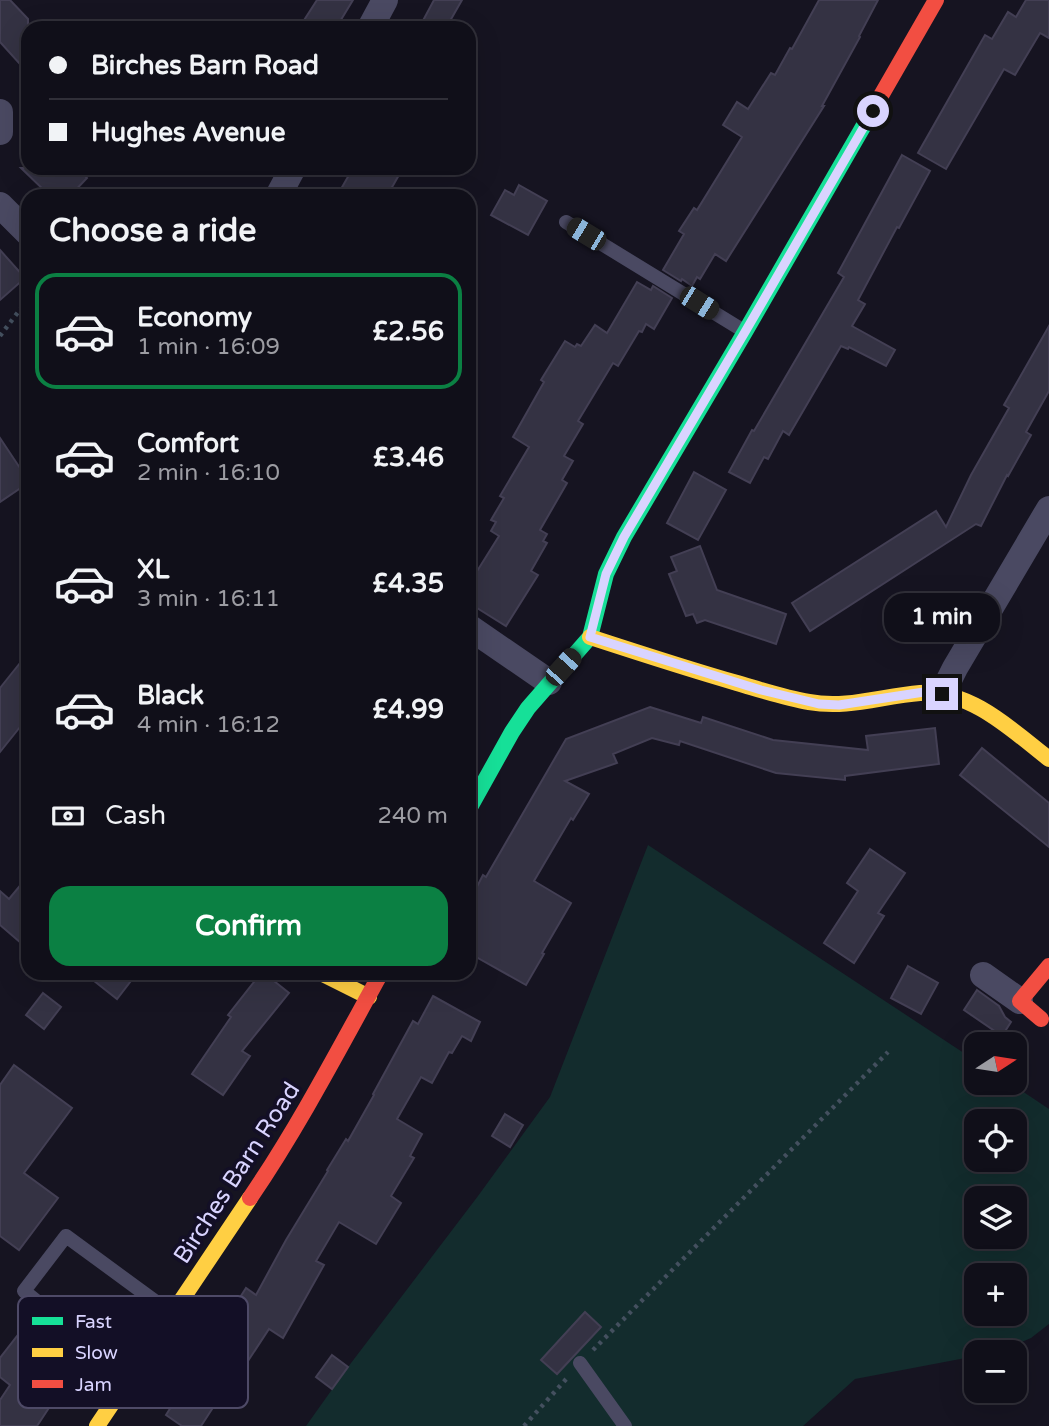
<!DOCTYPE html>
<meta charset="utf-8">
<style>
:root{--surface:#100f19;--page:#1e1d26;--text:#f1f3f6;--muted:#9c9ca2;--line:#302f38;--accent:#0b8043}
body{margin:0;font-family:"Varela Round",sans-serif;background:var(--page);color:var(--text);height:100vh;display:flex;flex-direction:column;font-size:26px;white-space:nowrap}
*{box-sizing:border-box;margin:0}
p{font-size:23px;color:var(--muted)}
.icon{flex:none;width:38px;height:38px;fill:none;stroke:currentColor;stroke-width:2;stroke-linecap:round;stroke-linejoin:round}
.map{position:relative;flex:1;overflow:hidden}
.panel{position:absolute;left:21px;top:189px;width:455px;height:791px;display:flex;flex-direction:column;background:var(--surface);border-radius:21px;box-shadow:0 7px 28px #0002,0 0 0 2px var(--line)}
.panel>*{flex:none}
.banner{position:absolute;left:21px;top:21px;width:455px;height:154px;border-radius:21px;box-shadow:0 7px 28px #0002,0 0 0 2px var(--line);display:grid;align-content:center;height:154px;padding:0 28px;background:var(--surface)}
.needle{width:46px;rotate:78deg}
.buttons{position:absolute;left:964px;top:1032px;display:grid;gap:14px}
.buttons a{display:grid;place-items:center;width:63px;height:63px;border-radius:14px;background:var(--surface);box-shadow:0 7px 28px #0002,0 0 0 2px var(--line);font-size:35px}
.end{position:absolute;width:32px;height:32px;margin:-16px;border:9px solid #d9d4ff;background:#111;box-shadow:0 0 0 4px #111}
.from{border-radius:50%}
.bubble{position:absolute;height:49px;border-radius:21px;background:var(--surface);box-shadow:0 7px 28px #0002,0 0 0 2px var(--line);font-size:23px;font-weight:700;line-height:49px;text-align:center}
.car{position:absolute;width:21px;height:42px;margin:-21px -10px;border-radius:9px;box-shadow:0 0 5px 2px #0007;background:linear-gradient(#222 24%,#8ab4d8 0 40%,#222 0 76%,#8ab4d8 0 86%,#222 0)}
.banner b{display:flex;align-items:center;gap:24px;height:66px;font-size:26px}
.banner b+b{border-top:2px solid var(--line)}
.banner i{width:18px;height:18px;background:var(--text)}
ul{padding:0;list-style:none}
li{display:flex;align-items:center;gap:21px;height:116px;margin:0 14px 10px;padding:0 14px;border:4px solid transparent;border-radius:21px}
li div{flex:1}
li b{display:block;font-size:26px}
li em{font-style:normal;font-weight:700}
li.on{border-color:var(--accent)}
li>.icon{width:63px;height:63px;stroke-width:1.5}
h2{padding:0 28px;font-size:32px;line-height:84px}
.pay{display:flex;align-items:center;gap:18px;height:77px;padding:0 28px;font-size:26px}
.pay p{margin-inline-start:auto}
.button{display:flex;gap:14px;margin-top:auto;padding:14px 28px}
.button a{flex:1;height:80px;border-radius:21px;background:var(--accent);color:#fff;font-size:28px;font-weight:700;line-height:80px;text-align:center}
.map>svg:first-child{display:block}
</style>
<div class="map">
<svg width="1049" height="1426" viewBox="0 0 1049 1426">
<rect width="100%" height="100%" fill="#161421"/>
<path fill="#132c2d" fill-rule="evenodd" d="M 648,845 L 976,1061 L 976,1083 L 1010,1083 L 1049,1109 L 1049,1324 L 1031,1338 L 996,1353 L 976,1353 L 976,1356 L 855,1379 L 803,1426 L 306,1426 L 348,1367 L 478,1196 L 550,1097 ZM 976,1122 L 1015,1122 L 1015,1160 L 976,1160 ZM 976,1199 L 1015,1199 L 1015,1237 L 976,1237 ZM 976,1276 L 1015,1276 L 1015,1314 L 976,1314 Z"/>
<g fill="#343243" stroke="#433f54" stroke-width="2">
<path d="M 0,0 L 10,0 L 28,19 L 28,73 L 0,42 Z"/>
<path d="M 317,0 L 353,0 L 336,28 L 299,28 Z"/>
<path d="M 434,0 L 462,0 L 446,28 L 419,28 Z"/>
<path d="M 819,0 L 878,0 L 859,36 L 860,37 L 822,106 L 824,106 L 726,261 L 715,254 L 700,279 L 697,277 L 692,286 L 682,279 L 681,281 L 663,270 L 684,234 L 679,231 L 694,208 L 697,210 L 742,137 L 723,125 L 737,102 L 748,109 L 771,73 L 775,75 L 790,48 L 792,49 Z"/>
<path d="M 1026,0 L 1049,0 L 1049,38 L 1040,33 L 1015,75 L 1004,69 L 946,169 L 918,153 L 985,35 L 992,39 L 1008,12 L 1016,17 Z"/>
<path d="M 902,155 L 930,171 L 899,228 L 897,227 L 858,300 L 865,304 L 852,326 L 895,350 L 886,366 L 849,347 L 848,349 L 841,346 L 789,435 L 783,431 L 768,459 L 764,457 L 750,483 L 729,472 L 752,430 L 754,431 L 844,277 L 838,273 Z"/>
<path d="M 21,168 L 77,168 L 87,178 L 70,196 L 50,196 Z"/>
<path d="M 353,168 L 403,168 L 387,196 L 337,196 Z"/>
<path d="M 519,185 L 547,201 L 528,235 L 491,215 L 505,190 L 514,195 Z"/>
<path d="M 0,250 L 25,278 L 0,300 Z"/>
<path d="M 637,282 L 651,290 L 653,286 L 672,298 L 654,329 L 646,324 L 642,332 L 639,331 L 618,366 L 613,363 L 578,421 L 583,424 L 564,456 L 573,461 L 562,480 L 567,483 L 540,530 L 547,534 L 543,541 L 547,543 L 531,571 L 538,575 L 506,626 L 469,603 L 469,584 L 499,536 L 491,531 L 496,522 L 491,520 L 504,498 L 500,496 L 529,447 L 513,437 L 544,382 L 541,380 L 565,341 L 575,347 L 577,344 L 581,346 L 595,325 L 607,333 Z"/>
<path d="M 1049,326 L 1049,391 L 1026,432 L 1031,435 L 1008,476 L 1007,475 L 981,526 L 976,524 L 810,631 L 792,603 L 936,511 L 946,527 L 971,475 L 1009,408 L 1004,405 Z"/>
<path d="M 0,438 L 28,480 L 28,483 L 0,502 Z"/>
<path d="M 694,472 L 726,490 L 698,540 L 667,523 Z"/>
<path d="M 700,546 L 717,590 L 786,614 L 776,644 L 705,620 L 697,623 L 693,614 L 686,616 L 669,574 L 677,571 L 671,557 Z"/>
<path d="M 28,653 L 28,717 L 0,752 L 0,688 Z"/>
<path d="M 650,707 L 701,723 L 703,717 L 773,740 L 868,750 L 866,736 L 935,728 L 939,764 L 845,776 L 845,780 L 776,773 L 680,741 L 679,745 L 652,738 L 613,754 L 617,763 L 565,781 L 589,794 L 573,820 L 571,818 L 534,881 L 571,903 L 542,953 L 544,954 L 526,985 L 469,953 L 469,902 L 483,875 L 486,877 L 566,739 Z"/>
<path d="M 982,748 L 1049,803 L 1049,847 L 960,775 Z"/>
<path d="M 870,849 L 905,873 L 878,913 L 884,916 L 854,963 L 824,943 L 858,891 L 847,883 Z"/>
<path d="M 28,876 L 28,949 L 0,925 L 0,891 L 9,899 Z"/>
<path d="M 908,966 L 938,983 L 921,1014 L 891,998 Z"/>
<path d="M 84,973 L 137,973 L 117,999 Z"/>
<path d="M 261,973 L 264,973 L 289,993 L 242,1051 L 250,1056 L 223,1095 L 192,1074 L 231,1017 L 228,1015 Z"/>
<path d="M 977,990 L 999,1006 L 1005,1017 L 1011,1022 L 1002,1036 L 964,1010 Z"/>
<path d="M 43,993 L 61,1007 L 44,1029 L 26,1015 Z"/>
<path d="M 433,996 L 480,1022 L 471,1041 L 462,1036 L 452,1053 L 449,1052 L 432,1083 L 421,1077 L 397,1119 L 422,1134 L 410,1156 L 414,1158 L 391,1196 L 401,1203 L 376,1244 L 339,1222 L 316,1261 L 324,1265 L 283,1338 L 269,1329 L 246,1364 L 240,1361 L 214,1401 L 216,1403 L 201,1426 L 182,1426 L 166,1415 L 246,1288 L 256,1295 L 286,1240 L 328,1171 L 327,1170 L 346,1139 L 348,1141 L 374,1095 L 373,1094 L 413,1021 L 418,1024 Z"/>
<path d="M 14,1065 L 72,1108 L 24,1173 L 58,1198 L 19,1250 L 0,1236 L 0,1085 Z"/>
<path d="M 505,1114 L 523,1125 L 510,1147 L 492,1136 Z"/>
<path d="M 585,1312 L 601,1327 L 557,1374 L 541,1360 Z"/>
<path d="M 21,1331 L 43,1349 L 56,1333 L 58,1334 L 60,1332 L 89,1356 L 64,1385 L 37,1426 L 0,1426 L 0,1400 L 10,1385 L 0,1377 L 0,1358 Z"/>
<path d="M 332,1355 L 348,1367 L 332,1389 L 316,1377 Z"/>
</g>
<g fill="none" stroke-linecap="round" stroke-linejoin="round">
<g stroke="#44505f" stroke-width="4.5" stroke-dasharray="3.5 5" stroke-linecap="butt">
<path d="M 0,336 L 28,299"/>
<path d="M 593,1350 L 888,1052"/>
<path d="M 524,1426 L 568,1377"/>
</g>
<g stroke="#4a4962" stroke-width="14">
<path d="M 566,222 L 744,331"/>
<path d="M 580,1363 L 625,1426"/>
<path d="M 129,1376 L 24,1291 L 66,1236 L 171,1313"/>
</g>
<g stroke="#4a4962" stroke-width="26">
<path d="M 370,28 L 385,0"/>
<path d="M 0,112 L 0,132"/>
<path d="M 278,196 L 293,168"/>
<path d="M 0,205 L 28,233"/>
<path d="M 469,627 L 549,682"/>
<path d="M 942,694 L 955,668 L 1049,509"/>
<path d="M 983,975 L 1020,1001"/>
</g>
<path stroke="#16e098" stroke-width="16" d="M 469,809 L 512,732 L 528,708 L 590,637 L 606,574 L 624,537 L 745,332 L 867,120"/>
<g stroke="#ffcf43" stroke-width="16">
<path d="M 590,637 C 639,653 688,669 737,683 C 761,690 785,698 809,702 C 847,709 882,696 920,693 C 970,689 1012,730 1049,759"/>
<path d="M 321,973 L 369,997"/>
<path d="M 97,1426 L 250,1198"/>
</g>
<g stroke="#f24e42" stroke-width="16">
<path d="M 867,120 L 936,0"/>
<path d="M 1041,1019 L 1020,1001 L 1049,966"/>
<path d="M 250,1198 C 299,1126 339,1049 381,973"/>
</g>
</g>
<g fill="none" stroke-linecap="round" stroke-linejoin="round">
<path stroke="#d9d4ff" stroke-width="9" d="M 873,111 L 745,332 L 624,537 L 606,574 L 590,637 L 761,690 L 819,704 L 839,705 L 924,692 L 942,694"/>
</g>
<g text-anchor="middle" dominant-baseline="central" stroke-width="7" stroke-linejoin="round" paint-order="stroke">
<g font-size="24" fill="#d9d4ff" stroke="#130f26">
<text transform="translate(237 1173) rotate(-57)">Birches Barn Road</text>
</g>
</g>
<rect x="18" y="1296" width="230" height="112" rx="10" fill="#130f26" stroke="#4e4a67" stroke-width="2"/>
<rect x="32" y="1317" width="31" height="8" fill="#16e098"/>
<rect x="32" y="1348" width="31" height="9" fill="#ffcf43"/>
<rect x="32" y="1380" width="31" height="8" fill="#f24e42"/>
<g font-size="19" fill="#d9d4ff">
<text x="75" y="1328">Fast</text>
<text x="75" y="1359">Slow</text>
<text x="75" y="1391">Jam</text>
</g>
</svg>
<div class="buttons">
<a><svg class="needle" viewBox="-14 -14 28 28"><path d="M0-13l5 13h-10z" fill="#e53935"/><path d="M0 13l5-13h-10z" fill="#9c9ca2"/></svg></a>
<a><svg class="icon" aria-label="locate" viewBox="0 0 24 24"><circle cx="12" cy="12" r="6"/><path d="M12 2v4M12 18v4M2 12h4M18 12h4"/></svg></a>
<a><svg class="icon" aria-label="layers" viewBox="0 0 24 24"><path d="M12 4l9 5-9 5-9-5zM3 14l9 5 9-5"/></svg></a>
<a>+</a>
<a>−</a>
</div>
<i class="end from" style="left:873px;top:111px"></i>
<i class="end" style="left:942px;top:694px"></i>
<div class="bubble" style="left:884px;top:593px;width:116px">1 min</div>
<i class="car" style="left:586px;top:234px;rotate:301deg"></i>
<i class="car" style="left:699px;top:303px;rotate:122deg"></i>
<i class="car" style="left:563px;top:667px;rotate:42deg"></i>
<div class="banner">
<b><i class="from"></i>Birches Barn Road</b>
<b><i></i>Hughes Avenue</b>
</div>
<section class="panel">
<h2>Choose a ride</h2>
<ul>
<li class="on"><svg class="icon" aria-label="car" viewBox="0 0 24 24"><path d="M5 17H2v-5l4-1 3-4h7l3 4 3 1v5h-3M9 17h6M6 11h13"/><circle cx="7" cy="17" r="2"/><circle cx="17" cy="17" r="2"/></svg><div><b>Economy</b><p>1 min · 16:09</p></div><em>£2.56</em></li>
<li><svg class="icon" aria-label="car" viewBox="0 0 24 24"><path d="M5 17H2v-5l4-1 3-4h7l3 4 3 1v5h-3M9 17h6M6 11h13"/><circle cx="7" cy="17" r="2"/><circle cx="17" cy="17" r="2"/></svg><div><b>Comfort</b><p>2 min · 16:10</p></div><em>£3.46</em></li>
<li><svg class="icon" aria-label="car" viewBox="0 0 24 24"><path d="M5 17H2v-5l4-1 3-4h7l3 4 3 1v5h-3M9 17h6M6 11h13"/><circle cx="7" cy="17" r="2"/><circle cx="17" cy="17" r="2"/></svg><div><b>XL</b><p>3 min · 16:11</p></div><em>£4.35</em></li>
<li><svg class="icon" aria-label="car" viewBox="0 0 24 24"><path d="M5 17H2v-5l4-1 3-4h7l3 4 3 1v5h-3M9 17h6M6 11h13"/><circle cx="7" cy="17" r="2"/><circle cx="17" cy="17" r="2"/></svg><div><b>Black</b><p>4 min · 16:12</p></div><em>£4.99</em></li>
</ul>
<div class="pay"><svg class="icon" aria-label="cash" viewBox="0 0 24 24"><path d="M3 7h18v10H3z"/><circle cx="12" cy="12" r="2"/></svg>Cash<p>240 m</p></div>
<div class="button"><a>Confirm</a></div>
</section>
</div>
